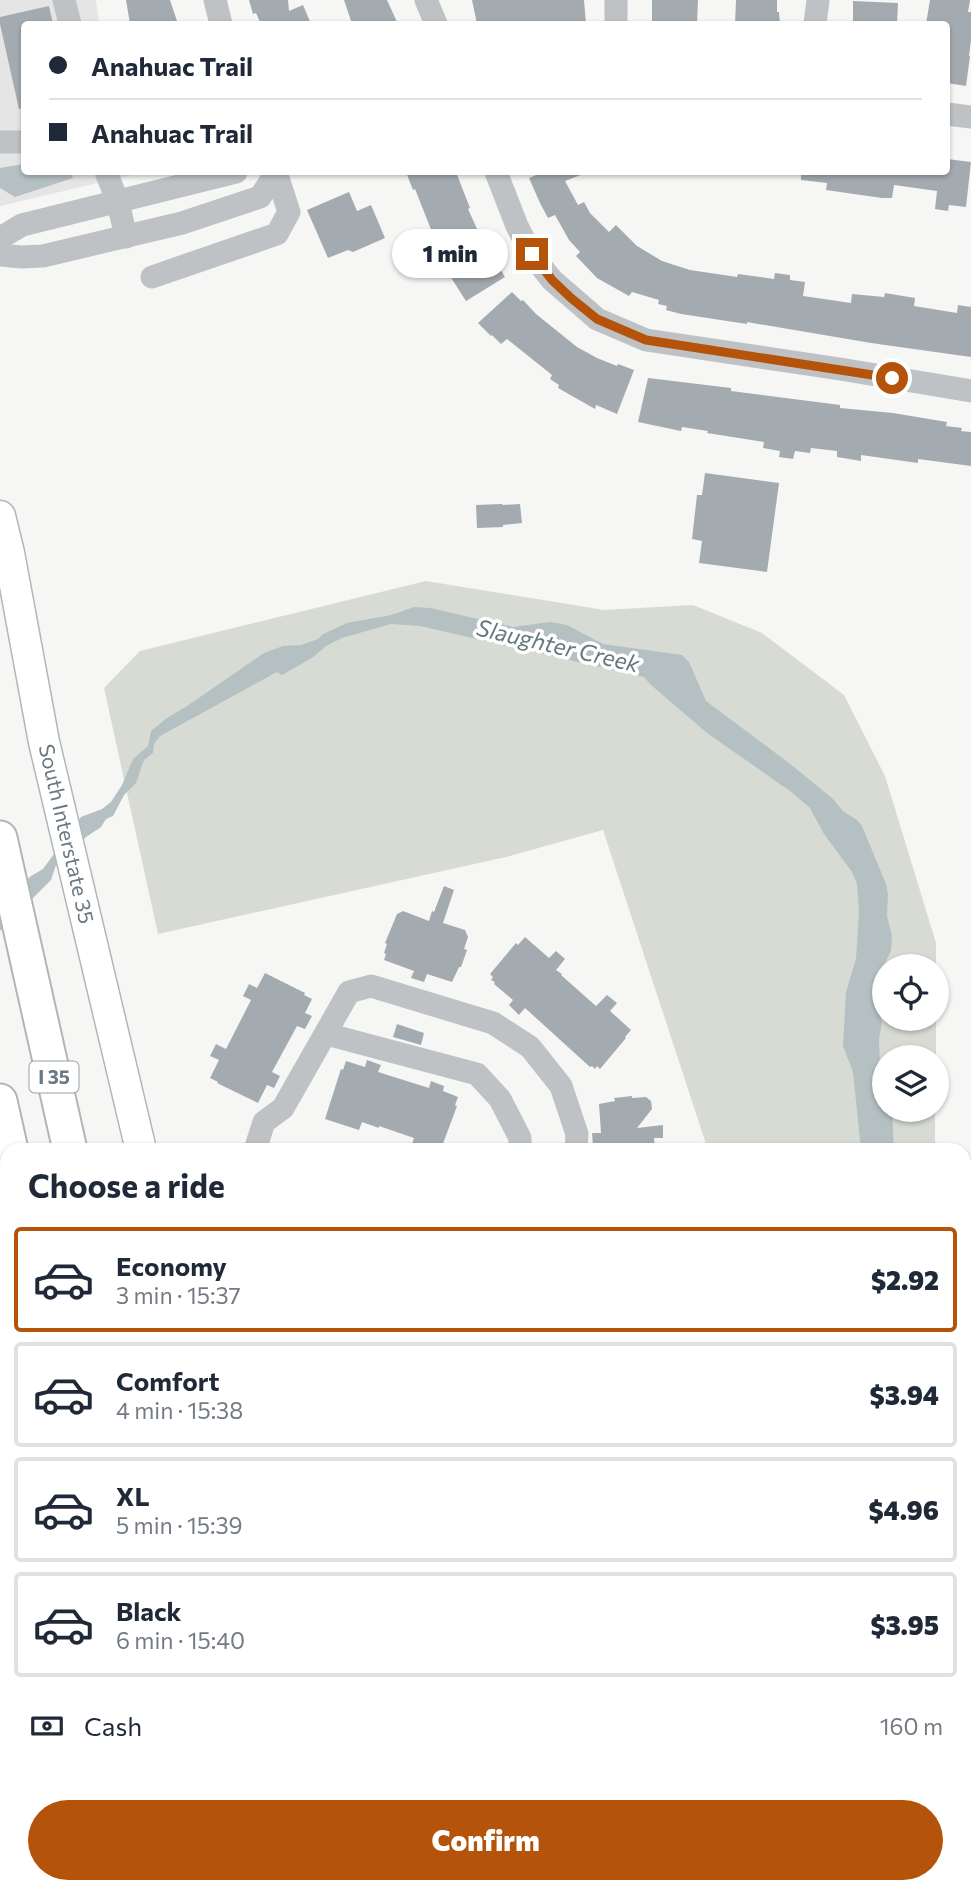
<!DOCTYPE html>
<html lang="en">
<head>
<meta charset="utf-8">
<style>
  :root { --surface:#fff; --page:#f2f2f3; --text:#1f2937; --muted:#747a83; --line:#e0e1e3; --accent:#b45309 }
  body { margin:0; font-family:Commissioner,sans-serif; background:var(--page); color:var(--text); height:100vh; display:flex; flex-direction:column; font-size:26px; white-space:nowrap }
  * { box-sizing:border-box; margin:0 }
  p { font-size:23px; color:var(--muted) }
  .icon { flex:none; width:38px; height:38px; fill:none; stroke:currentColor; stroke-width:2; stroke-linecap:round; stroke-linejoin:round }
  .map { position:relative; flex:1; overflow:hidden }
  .panel { position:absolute; left:0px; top:1143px; width:971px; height:751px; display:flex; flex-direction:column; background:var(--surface); border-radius:21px 21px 0 0; box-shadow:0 2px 5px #0004 }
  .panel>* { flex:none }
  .top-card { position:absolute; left:21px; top:21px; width:929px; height:154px; border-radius:7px; box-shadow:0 2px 5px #0004; display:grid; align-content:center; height:154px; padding:0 28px; background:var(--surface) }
  .tools { position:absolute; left:872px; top:954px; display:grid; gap:14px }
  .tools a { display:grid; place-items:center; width:77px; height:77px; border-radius:50%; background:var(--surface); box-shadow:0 2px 5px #0004; font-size:35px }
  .end { position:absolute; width:32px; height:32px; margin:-16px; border:9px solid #b45309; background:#fff; box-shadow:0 0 0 4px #fff }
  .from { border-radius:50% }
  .bubble { position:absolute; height:49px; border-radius:24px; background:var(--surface); box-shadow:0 2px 5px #0004; font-size:23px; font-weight:800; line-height:49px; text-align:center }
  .top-card b { display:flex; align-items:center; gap:24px; height:66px; font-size:26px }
  .top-card b+b { border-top:2px solid var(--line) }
  .top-card i { width:18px; height:18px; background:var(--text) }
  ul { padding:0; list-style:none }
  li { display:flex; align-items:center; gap:21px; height:105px; margin:0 14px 10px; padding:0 14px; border:4px solid var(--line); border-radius:7px }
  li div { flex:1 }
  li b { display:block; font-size:26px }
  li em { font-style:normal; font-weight:800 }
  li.selected { border-color:var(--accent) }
  li>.icon { width:63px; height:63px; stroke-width:1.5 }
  h2 { padding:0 28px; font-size:32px; line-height:84px }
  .pay { display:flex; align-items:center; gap:18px; height:77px; padding:0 28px; font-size:26px }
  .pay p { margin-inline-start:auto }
  .button { display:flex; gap:14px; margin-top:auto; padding:14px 28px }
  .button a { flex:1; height:80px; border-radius:42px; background:var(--accent); color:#fff; font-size:28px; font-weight:800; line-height:80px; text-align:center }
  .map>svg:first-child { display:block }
  .built { fill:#e4e5e4 }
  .green { fill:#d7dbd3 }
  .water { fill:#b5c0c3 }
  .building { fill:#a4abb0 }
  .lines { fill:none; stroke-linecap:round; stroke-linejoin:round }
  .major-casing { stroke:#b2b6b9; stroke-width:33 }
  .highway-casing { stroke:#b2b5b8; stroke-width:37 }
  .minor { stroke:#bec2c5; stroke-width:23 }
  .major { stroke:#fff; stroke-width:30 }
  .highway { stroke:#fff; stroke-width:33 }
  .route { stroke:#b45309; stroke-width:9 }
  .labels { text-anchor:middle; stroke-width:7; stroke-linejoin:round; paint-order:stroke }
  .shield { fill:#fff; stroke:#96a0a7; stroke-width:2 }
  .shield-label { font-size:19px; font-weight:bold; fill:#697881 }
  .street-label { font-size:21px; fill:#697881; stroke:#fff }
  .water-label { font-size:23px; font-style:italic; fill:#65787d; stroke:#fff }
</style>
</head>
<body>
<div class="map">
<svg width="971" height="1893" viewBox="0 0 971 1893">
  <rect width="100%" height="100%" fill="#f6f6f4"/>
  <!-- built -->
  <path class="built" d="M0,0H96L99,24H24V172H130L132,175L0,206Z"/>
  <!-- green -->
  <g class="green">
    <path d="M426,581L604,610L693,605L762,633L844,695L885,776L936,943V966H884V1018L936,1019V1057H884V1110H935V1150H708L603,830L506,857L158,934L104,688L140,651Z"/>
    <path d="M945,1886L946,1893H751L749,1887Z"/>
  </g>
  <!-- water -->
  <g class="water">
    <path d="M24,164V172H70L73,178L15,197L0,188V168Z"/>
    <path d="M414,607L430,608L513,627L550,622L567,625L603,644L682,655L689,662L706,701L789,763L832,798L843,811L857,820L862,826L886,884L888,895L887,916L892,936L891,951L879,975V985L884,1006L879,1011L882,1022L879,1039L880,1067L884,1075V1110H892L894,1150H861L853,1072L843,1046L846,992L856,959L859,911L857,884L852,872L824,834L810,808L790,791L707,733L651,685L644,677L420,626L391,624L342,638L326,646L312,658L282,675L277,672L160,736L154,744L153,753L144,760L136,783L124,795L113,816L106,819L101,827L86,837L56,865L51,880L0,931V907L31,876L43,869L81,817L102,809L111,802L122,785L133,759L148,746L151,731L167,718L187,706L264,653L283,646L301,645L318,639L323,634L347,623L391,615Z"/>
    <path d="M852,1887H903L904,1893H855Z"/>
  </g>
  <!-- building -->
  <g class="building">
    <path d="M126,0H170L178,24H130Z"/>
    <path d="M249,0H288L289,11L303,5L311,24H257L260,22L256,13L253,14Z"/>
    <path d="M344,0H387L398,24H352Z"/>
    <path d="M472,0H584L586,24H477Z"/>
    <path d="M652,0H698L697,24H652Z"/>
    <path d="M736,0H777V12H779L780,24H735Z"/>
    <path d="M930,0H970L968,12H971V40L969,56H970L966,86L947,83V24H926Z"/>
    <path d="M853,1L898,3L897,24H853Z"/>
    <path d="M49,6L53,24H24V108L19,109L0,24V17Z"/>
    <path d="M947,159L971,162L966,207L949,205L948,211L935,209L937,191L894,185L892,198H882L826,190L827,183L801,180V172H947Z"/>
    <path d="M406,172H456L470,208L468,209L493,264L496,262L505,277L466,301L441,262L439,263L433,249L428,251L422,237L432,232L415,189L413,190Z"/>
    <path d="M535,172H586V173L565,181L578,205L584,202L590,213L609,232L616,225L637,246L662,261L690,270L737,277L738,274L774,279L775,273L790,275V280L805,282L803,296L851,303L852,294L884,297L885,293L915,298L914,306L957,313L958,305L971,307V357L871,343L747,322V324L681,314L666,310L667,306L658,304L659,300L632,292L629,296L597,278L576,256L580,252L569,240L555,215L548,218L540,203L529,178L536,175Z"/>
    <path d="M349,192L357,211L371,205L385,238L353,252L348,250L328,258L307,210Z"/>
    <path d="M512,292L521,301L523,300L536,314L577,347L597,358L617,366L618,364L634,370L617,414L596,405L595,409L558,388L559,385L550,379L552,375L507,339L501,344L492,335L491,336L478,323Z"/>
    <path d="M648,378L731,388V391L840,405V408L893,413L947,422L946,426L962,428L961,431L971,432V466L918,459V463L861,455V461L837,457V451L811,448L810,453L795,451L793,459L779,457L780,451L763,448L764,442L707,433L708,431L682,427L681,431L638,422Z"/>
    <path d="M705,473L779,483L767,572L699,563L702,541L692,539L697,495H702Z"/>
    <path d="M502,504L503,505L520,504L522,523L503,525V527L477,528L476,505Z"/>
    <path d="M444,886L454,890L443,923L465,930L468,937L464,949L467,950L461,967H459L452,982L427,974L424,982L411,978L414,971L384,960L386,954L384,953L387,944L385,943L397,914L403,911L429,921L432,911L434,912Z"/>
    <path d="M525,937L549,958L556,951L565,959L556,970L562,974L561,975L596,1006L607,995L617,1003L610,1011L631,1030L625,1037L626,1038L600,1069L597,1066L595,1069L592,1066L590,1067L525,1008L519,1015L509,1005L513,1000L494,984L495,982L491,980L493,977L490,974L516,943L518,945Z"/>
    <path d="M265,973L305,993L304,995L312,999L305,1013L312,1016L305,1029L297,1026L272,1072L280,1076L274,1088L267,1085L258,1103L217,1083L218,1082L210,1078L219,1060L210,1056L216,1044L226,1049L251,1000L243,996L249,984L257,988Z"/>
    <path d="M397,1024L424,1033L421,1045L393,1037Z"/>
    <path d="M367,1060L381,1065L378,1072L429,1088L431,1081L444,1086L443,1091L458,1097L455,1105L457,1106L441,1149L426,1144L423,1150H418L411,1147L414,1138L379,1126V1128L362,1122L359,1130L325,1119L341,1069L343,1070L346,1061L365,1067Z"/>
    <path d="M632,1096V1098L646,1097L651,1101L652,1109L637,1128L663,1125V1138H654L655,1150H603L602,1145L593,1146L592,1133H601L599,1104L615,1101L614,1098Z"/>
  </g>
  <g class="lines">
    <defs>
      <g id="major">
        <path d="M0,516L9,553L44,742L141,1150"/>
        <path d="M0,1378L7,1414"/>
        <path d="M102,1886L104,1893"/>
        <path d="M294,1886L295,1893"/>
      </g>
      <g id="highway">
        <path d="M0,838L70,1150"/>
        <path d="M0,1101L11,1150"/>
        <path d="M167,1886L168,1893"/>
        <path d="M228,1886L230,1893"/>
      </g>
    </defs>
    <!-- major casing -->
    <use href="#major" class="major-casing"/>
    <!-- highway casing -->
    <use href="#highway" class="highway-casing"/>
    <!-- minor -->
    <g class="minor">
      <path d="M64,0L70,24"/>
      <path d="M215,0L221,24"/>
      <path d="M426,0L436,24"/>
      <path d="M616,24V0"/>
      <path d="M815,24L818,0"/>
      <path d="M947,114L971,117"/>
      <path d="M0,142H24"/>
      <path d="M106,172L118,202L126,237"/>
      <path d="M496,172L517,226L532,255L552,280L597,319L646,340L840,369L971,391"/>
      <path d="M0,238L22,225L236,172"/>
      <path d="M0,255L21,257L43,256L182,223L260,197L276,173"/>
      <path d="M152,277L277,234L289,212L276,172"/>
      <path d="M326,1034L477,1074L500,1099L520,1138V1150"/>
      <path d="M255,1150L264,1122L283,1108L349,992L371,986L493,1023L530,1047L561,1086L577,1134L576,1150"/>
      <path d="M0,1808L7,1806"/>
      <path d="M366,1886V1893"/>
      <path d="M469,1886L473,1893"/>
      <path d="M585,1893L586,1886"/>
    </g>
    <!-- major -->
    <use href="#major" class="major"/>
    <!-- highway -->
    <use href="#highway" class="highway"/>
  </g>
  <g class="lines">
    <!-- route -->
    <path class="route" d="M532,254L552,280L571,298L597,319L646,340L892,378"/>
  </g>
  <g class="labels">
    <!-- shield labels -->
    <rect class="shield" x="29.5" y="1061.5" width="49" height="31" rx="5"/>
    <g class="shield-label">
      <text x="54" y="1084">I 35</text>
    </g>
    <!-- street labels -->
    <g class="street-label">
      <text transform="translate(66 834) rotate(77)" y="7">South Interstate 35</text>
    </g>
    <!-- water labels -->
    <g class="water-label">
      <text transform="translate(558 646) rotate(13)" y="8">Slaughter Creek</text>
    </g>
  </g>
</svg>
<div class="tools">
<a><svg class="icon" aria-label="locate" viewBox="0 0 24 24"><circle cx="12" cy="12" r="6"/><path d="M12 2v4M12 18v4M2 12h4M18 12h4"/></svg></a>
<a><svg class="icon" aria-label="layers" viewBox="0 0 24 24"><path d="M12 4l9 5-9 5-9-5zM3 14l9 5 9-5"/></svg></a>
</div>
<i class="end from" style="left:892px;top:378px"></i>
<i class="end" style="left:532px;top:254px"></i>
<div class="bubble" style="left:392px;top:229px;width:116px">1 min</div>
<div class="top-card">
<b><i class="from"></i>Anahuac Trail</b>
<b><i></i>Anahuac Trail</b>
</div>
<section class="panel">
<h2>Choose a ride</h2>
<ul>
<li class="selected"><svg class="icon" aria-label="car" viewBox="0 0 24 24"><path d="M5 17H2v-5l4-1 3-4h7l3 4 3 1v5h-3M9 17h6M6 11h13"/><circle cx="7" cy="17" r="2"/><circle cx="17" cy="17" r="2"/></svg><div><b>Economy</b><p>3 min · 15:37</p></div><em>$2.92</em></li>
<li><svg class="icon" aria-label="car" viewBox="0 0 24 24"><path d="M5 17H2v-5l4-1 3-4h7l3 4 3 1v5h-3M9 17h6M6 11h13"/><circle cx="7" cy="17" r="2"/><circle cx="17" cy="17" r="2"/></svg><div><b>Comfort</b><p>4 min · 15:38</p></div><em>$3.94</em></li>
<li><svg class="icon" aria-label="car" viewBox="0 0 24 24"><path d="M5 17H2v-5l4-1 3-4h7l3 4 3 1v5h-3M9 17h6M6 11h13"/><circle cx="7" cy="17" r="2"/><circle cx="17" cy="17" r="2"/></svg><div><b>XL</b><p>5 min · 15:39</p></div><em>$4.96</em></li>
<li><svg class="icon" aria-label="car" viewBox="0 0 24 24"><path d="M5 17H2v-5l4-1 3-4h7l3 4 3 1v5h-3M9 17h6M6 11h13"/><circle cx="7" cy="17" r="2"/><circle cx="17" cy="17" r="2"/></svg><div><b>Black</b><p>6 min · 15:40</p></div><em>$3.95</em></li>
</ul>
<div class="pay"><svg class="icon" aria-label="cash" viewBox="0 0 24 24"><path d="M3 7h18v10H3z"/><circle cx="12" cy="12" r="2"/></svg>Cash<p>160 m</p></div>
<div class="button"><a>Confirm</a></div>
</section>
</div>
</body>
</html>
